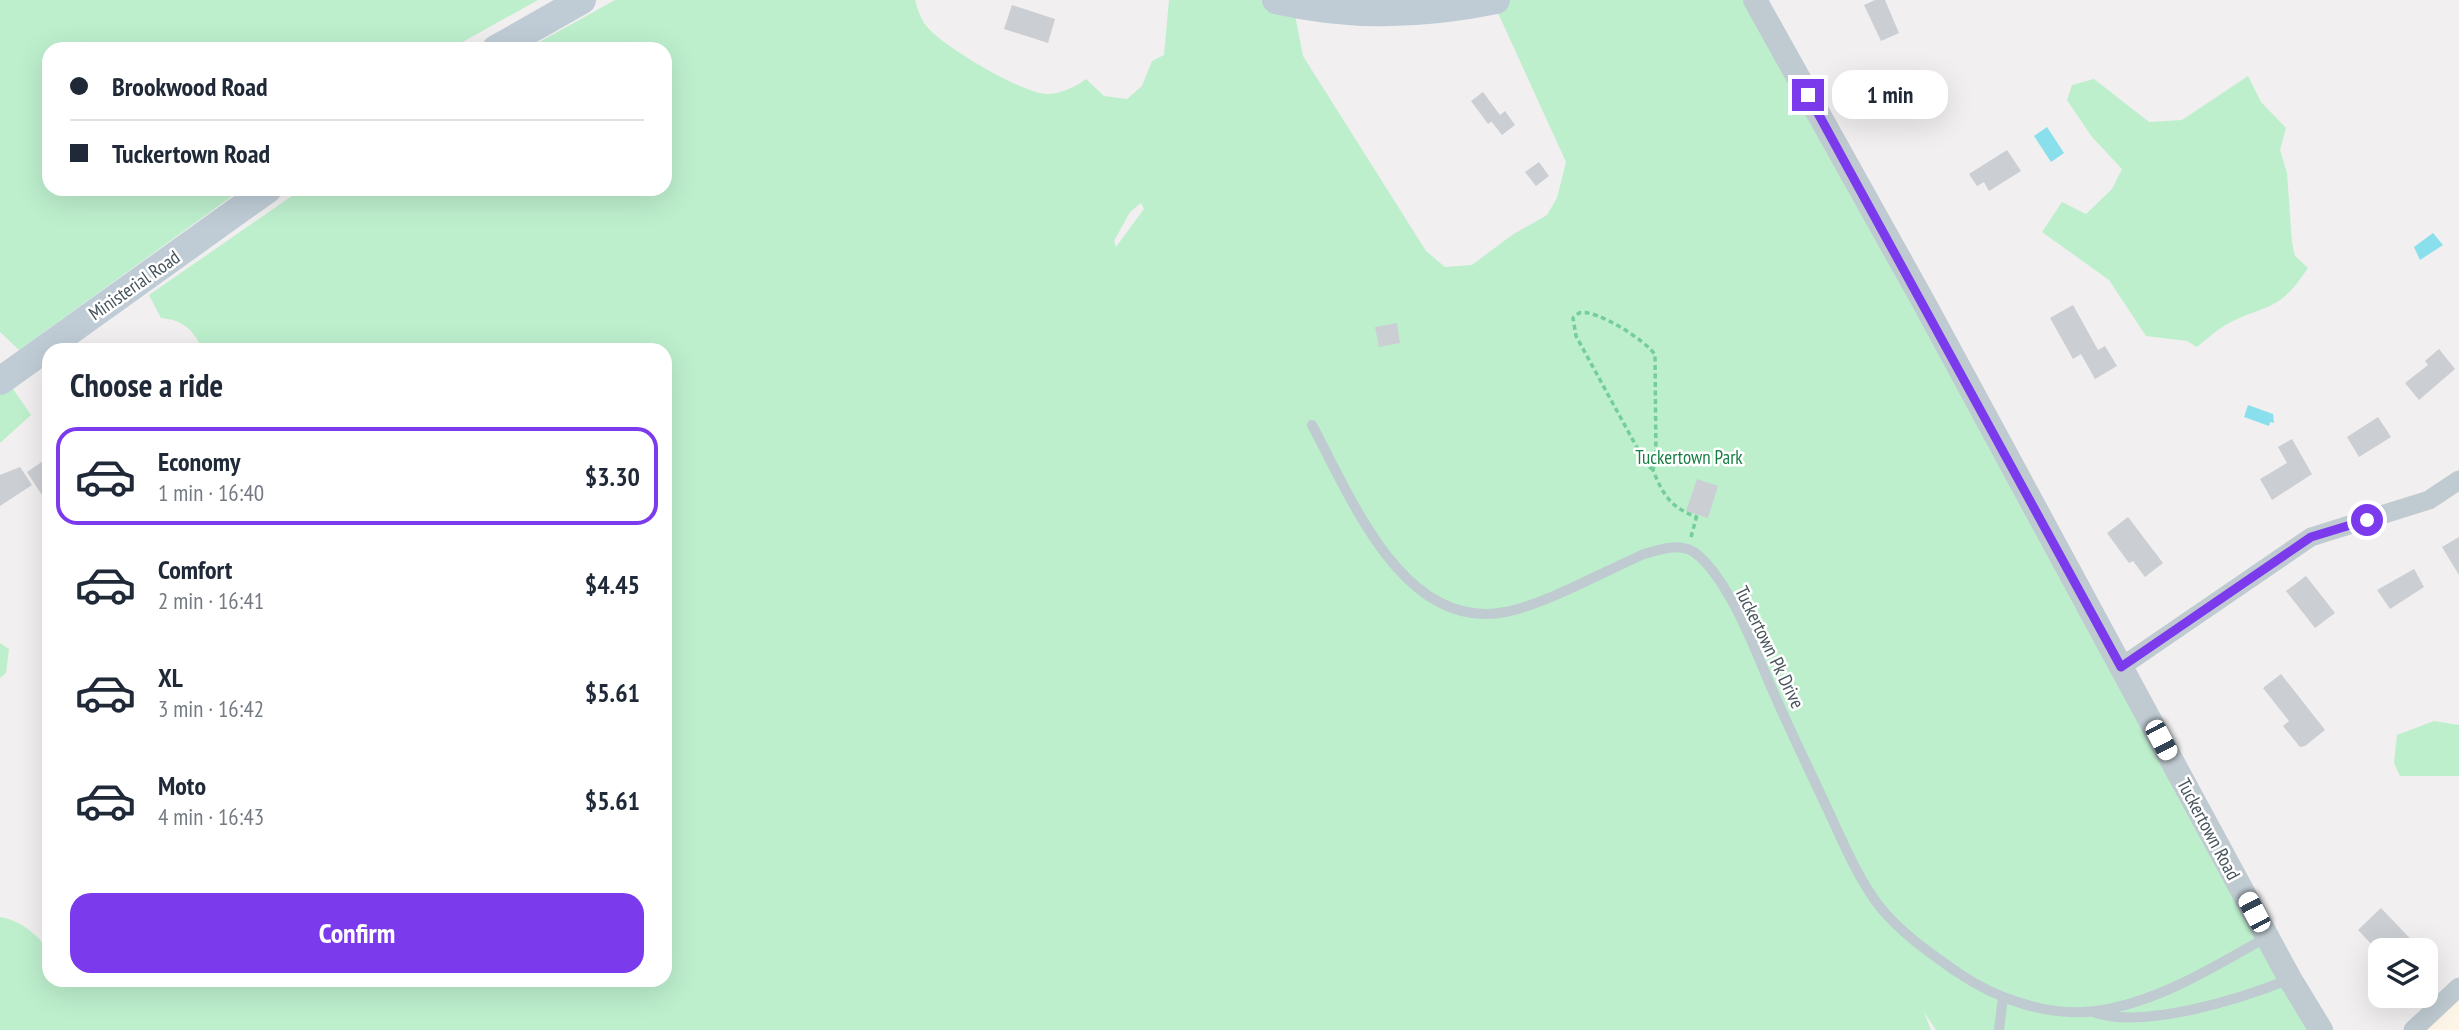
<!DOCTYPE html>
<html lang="en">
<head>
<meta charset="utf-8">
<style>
  :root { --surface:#fff; --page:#f6f6f7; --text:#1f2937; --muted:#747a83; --line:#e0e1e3; --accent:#7c3aed }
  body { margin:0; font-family:"PT Sans Narrow",sans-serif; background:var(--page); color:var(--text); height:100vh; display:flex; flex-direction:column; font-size:26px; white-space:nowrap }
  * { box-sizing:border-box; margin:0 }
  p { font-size:23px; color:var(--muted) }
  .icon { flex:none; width:38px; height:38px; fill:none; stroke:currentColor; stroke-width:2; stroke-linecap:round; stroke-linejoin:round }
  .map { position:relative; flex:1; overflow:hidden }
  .drawer { position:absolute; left:42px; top:343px; width:630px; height:644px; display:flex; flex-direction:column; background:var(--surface); border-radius:21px; box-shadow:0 7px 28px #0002 }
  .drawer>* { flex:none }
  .guide { position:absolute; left:42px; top:42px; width:630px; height:154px; border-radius:21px; box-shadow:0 7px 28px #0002; display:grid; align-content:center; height:154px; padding:0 28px; background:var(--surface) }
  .buttons { position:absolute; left:2368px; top:938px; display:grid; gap:14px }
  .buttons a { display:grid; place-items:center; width:70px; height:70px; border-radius:14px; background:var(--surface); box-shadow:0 7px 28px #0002; font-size:35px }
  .end { position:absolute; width:32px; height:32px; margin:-16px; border:9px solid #7c3aed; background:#fff; box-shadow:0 0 0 4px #fff }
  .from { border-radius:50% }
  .bubble { position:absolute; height:49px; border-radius:21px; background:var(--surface); box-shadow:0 7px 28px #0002; font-size:23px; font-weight:800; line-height:49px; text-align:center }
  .car { position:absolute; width:21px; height:42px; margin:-21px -10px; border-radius:9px; box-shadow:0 0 5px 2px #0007; background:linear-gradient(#fff 24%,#345 0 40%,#fff 0 76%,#345 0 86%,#fff 0) }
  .guide b { display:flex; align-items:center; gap:24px; height:66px; font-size:26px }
  .guide b+b { border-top:2px solid var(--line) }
  .guide i { width:18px; height:18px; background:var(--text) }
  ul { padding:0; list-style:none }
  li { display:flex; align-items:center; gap:21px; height:98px; margin:0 14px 10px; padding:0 14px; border:4px solid transparent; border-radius:21px }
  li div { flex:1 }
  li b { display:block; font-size:26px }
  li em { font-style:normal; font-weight:800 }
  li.active { border-color:var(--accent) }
  li>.icon { width:63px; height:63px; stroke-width:1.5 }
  h2 { padding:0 28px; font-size:32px; line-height:84px }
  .cta { display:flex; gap:14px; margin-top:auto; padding:14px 28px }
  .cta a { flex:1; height:80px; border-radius:21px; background:var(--accent); color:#fff; font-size:28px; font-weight:800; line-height:80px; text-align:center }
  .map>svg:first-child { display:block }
  .commercial { fill:#fcf5e8 }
  .green { fill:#bdefcd; fill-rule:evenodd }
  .water { fill:#8adfec }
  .building { fill:#cbced3 }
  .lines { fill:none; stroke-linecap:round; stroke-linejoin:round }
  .path { stroke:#75cd9b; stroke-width:3.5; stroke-dasharray:5 3.5; stroke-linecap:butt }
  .service { stroke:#bfcad1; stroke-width:10 }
  .minor { stroke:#bfcad1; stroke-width:19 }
  .tertiary { stroke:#bfcad1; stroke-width:24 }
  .secondary { stroke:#bfccd6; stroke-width:28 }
  .route { stroke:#7c3aed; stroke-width:9 }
  .labels { text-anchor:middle; stroke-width:5; stroke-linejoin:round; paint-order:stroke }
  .street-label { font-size:19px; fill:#47545c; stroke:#fff }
  .park-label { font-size:19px; fill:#177e43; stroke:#fff }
</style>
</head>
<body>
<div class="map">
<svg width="2459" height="1030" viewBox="0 0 2459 1030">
  <rect width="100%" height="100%" fill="#f1efef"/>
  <!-- commercial -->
  <path class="commercial" d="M2459,987V1030H2413Z"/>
  <!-- green -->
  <g class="green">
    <path d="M0,0H538L450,49H49V189H242L19,350L0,332Z"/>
    <path d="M615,0H915C918,10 921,21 929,29C946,48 1022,93 1046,94C1059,95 1077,86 1086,79L1104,96L1127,99L1142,86L1152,61L1164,55L1169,0H1758L2321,1030H1936L1924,1012L1931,1030H0V917C22,921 34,933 49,949V980H665V350H203C193,330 184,320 161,318L149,295L302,189H665V49H527ZM1493,2L1566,162L1557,198L1547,215L1512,235L1472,265L1445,267L1426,251L1303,56L1293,4ZM1141,203L1144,209L1116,247L1114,241L1130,212Z"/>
    <path d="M2248,76L2261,102L2286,128L2280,150L2287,173L2292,243L2295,256L2308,268C2276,316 2266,302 2224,326C2214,332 2206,340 2197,347L2187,341L2146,336L2109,280L2042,232L2062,202L2086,214L2112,189L2122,169L2092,137L2067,100L2072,85L2094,79L2149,122L2182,120Z"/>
    <path d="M11,386L31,415L0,443V394Z"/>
    <path d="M0,643L9,649L6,673L0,678Z"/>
    <path d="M2434,721L2459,725V776H2400L2394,763L2397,735Z"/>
  </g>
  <!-- water -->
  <g class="water">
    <path d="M2047,127L2064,153L2051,162L2034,136Z"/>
    <path d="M2433,233L2443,245L2420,260L2414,247Z"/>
    <path d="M2248,405L2273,414L2274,423L2270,422L2269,426L2244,417Z"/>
  </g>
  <!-- building -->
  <g class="building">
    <path d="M1875,0H1885L1899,33L1881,41L1864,5Z"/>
    <path d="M1012,5L1055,19L1048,43L1004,29Z"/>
    <path d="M1483,92L1500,115L1505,111L1515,125L1502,135L1491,121L1495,119L1488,124L1471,101Z"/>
    <path d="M2007,150L2021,171L1989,191L1984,182L1977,186L1969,174Z"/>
    <path d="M1539,162L1549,176L1536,186L1525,172Z"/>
    <path d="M2073,305L2098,350L2105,346L2117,366L2095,379L2081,354L2073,359L2050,318Z"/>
    <path d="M1397,323L1400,343L1379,347L1375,327Z"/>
    <path d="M2439,349L2455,369L2419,400L2405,383L2428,365L2425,361Z"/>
    <path d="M2378,417L2391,437L2359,457L2347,437Z"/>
    <path d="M2292,439L2312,474L2272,500L2260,479L2287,463L2278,447Z"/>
    <path d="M49,457V506L27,472Z"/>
    <path d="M20,467L32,485L0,506V475Z"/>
    <path d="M1697,479L1718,486L1708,518L1686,511Z"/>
    <path d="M2128,517L2163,563L2145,577L2133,561L2129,563L2107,533Z"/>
    <path d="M2459,537V575L2442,547Z"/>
    <path d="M2414,569L2424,587L2390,609L2377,590Z"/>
    <path d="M2306,576L2335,613L2315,628L2286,591Z"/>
    <path d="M2281,674L2325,730L2305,746L2300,747L2283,726L2289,721L2263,688Z"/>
    <path d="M2381,908L2421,950H2377L2358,930Z"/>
  </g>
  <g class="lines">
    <!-- path -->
    <g class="path">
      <path d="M1653,470L1646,464L1576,336L1573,318L1579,313C1595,308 1647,341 1655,355L1656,459L1653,470C1663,495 1671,508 1697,517"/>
      <path d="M1691,537L1697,515"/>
    </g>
    <!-- service -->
    <g class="service">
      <path d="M1312,425C1351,497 1403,632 1505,612C1544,605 1605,571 1644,554C1662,549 1683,541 1699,556C1728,582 1751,639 1766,675C1785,720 1807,765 1828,810C1843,842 1858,879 1880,907C1901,933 1930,953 1957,972C1996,999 2048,1017 2096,1011C2156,1003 2214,967 2265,938"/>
      <path d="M2093,1012C2143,1030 2240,999 2290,979"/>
      <path d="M1999,1030L2003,997"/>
    </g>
    <!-- minor -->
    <g class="minor">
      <path d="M2121,667L2311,537L2429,500L2459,480"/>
      <path d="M2413,1030L2459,987"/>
    </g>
    <!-- tertiary -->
    <path class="tertiary" d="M1755,0L1923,301L2290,979L2321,1030"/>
    <!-- secondary -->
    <g class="secondary">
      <path d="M1276,0C1348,17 1424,15 1496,0"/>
      <path d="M496,49L582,0"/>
      <path d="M0,381L268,189"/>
    </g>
  </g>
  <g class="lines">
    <!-- route -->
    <path class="route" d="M1808,95L2121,667L2311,537L2367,520"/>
  </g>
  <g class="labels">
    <!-- street labels -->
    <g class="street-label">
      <text transform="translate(134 285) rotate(-35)" y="7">Ministerial Road</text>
      <text transform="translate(1770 647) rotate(64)" y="7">Tuckertown Pk Drive</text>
      <text transform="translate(2209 829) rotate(62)" y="7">Tuckertown Road</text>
    </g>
    <!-- park labels -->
    <g class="park-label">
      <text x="1689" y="464">Tuckertown Park</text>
    </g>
  </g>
</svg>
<div class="buttons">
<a><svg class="icon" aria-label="layers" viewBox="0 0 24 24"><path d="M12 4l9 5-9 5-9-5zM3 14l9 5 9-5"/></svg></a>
</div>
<i class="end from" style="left:2367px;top:520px"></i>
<i class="end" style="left:1808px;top:95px"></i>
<div class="bubble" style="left:1832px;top:70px;width:116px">1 min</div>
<i class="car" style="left:2161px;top:740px;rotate:152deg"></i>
<i class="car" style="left:2254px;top:912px;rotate:332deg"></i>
<div class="guide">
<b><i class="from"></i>Brookwood Road</b>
<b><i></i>Tuckertown Road</b>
</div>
<section class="drawer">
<h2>Choose a ride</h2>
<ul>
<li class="active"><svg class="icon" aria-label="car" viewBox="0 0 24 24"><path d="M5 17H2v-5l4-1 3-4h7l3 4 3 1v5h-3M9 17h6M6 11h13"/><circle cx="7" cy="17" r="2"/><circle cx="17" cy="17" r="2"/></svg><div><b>Economy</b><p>1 min · 16:40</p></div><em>$3.30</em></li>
<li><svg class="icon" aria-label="car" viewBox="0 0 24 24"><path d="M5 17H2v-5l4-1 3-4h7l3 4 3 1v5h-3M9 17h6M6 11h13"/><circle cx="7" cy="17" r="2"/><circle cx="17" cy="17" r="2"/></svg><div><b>Comfort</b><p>2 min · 16:41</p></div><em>$4.45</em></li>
<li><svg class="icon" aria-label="car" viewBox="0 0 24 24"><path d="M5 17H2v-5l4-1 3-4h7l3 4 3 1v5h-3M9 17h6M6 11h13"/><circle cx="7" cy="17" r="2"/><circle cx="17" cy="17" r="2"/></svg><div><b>XL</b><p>3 min · 16:42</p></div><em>$5.61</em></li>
<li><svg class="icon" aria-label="car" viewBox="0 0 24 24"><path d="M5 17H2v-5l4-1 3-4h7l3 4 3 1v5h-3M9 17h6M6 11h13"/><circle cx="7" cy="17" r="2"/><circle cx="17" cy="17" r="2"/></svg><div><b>Moto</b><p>4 min · 16:43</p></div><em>$5.61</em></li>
</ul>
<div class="cta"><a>Confirm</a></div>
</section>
</div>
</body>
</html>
